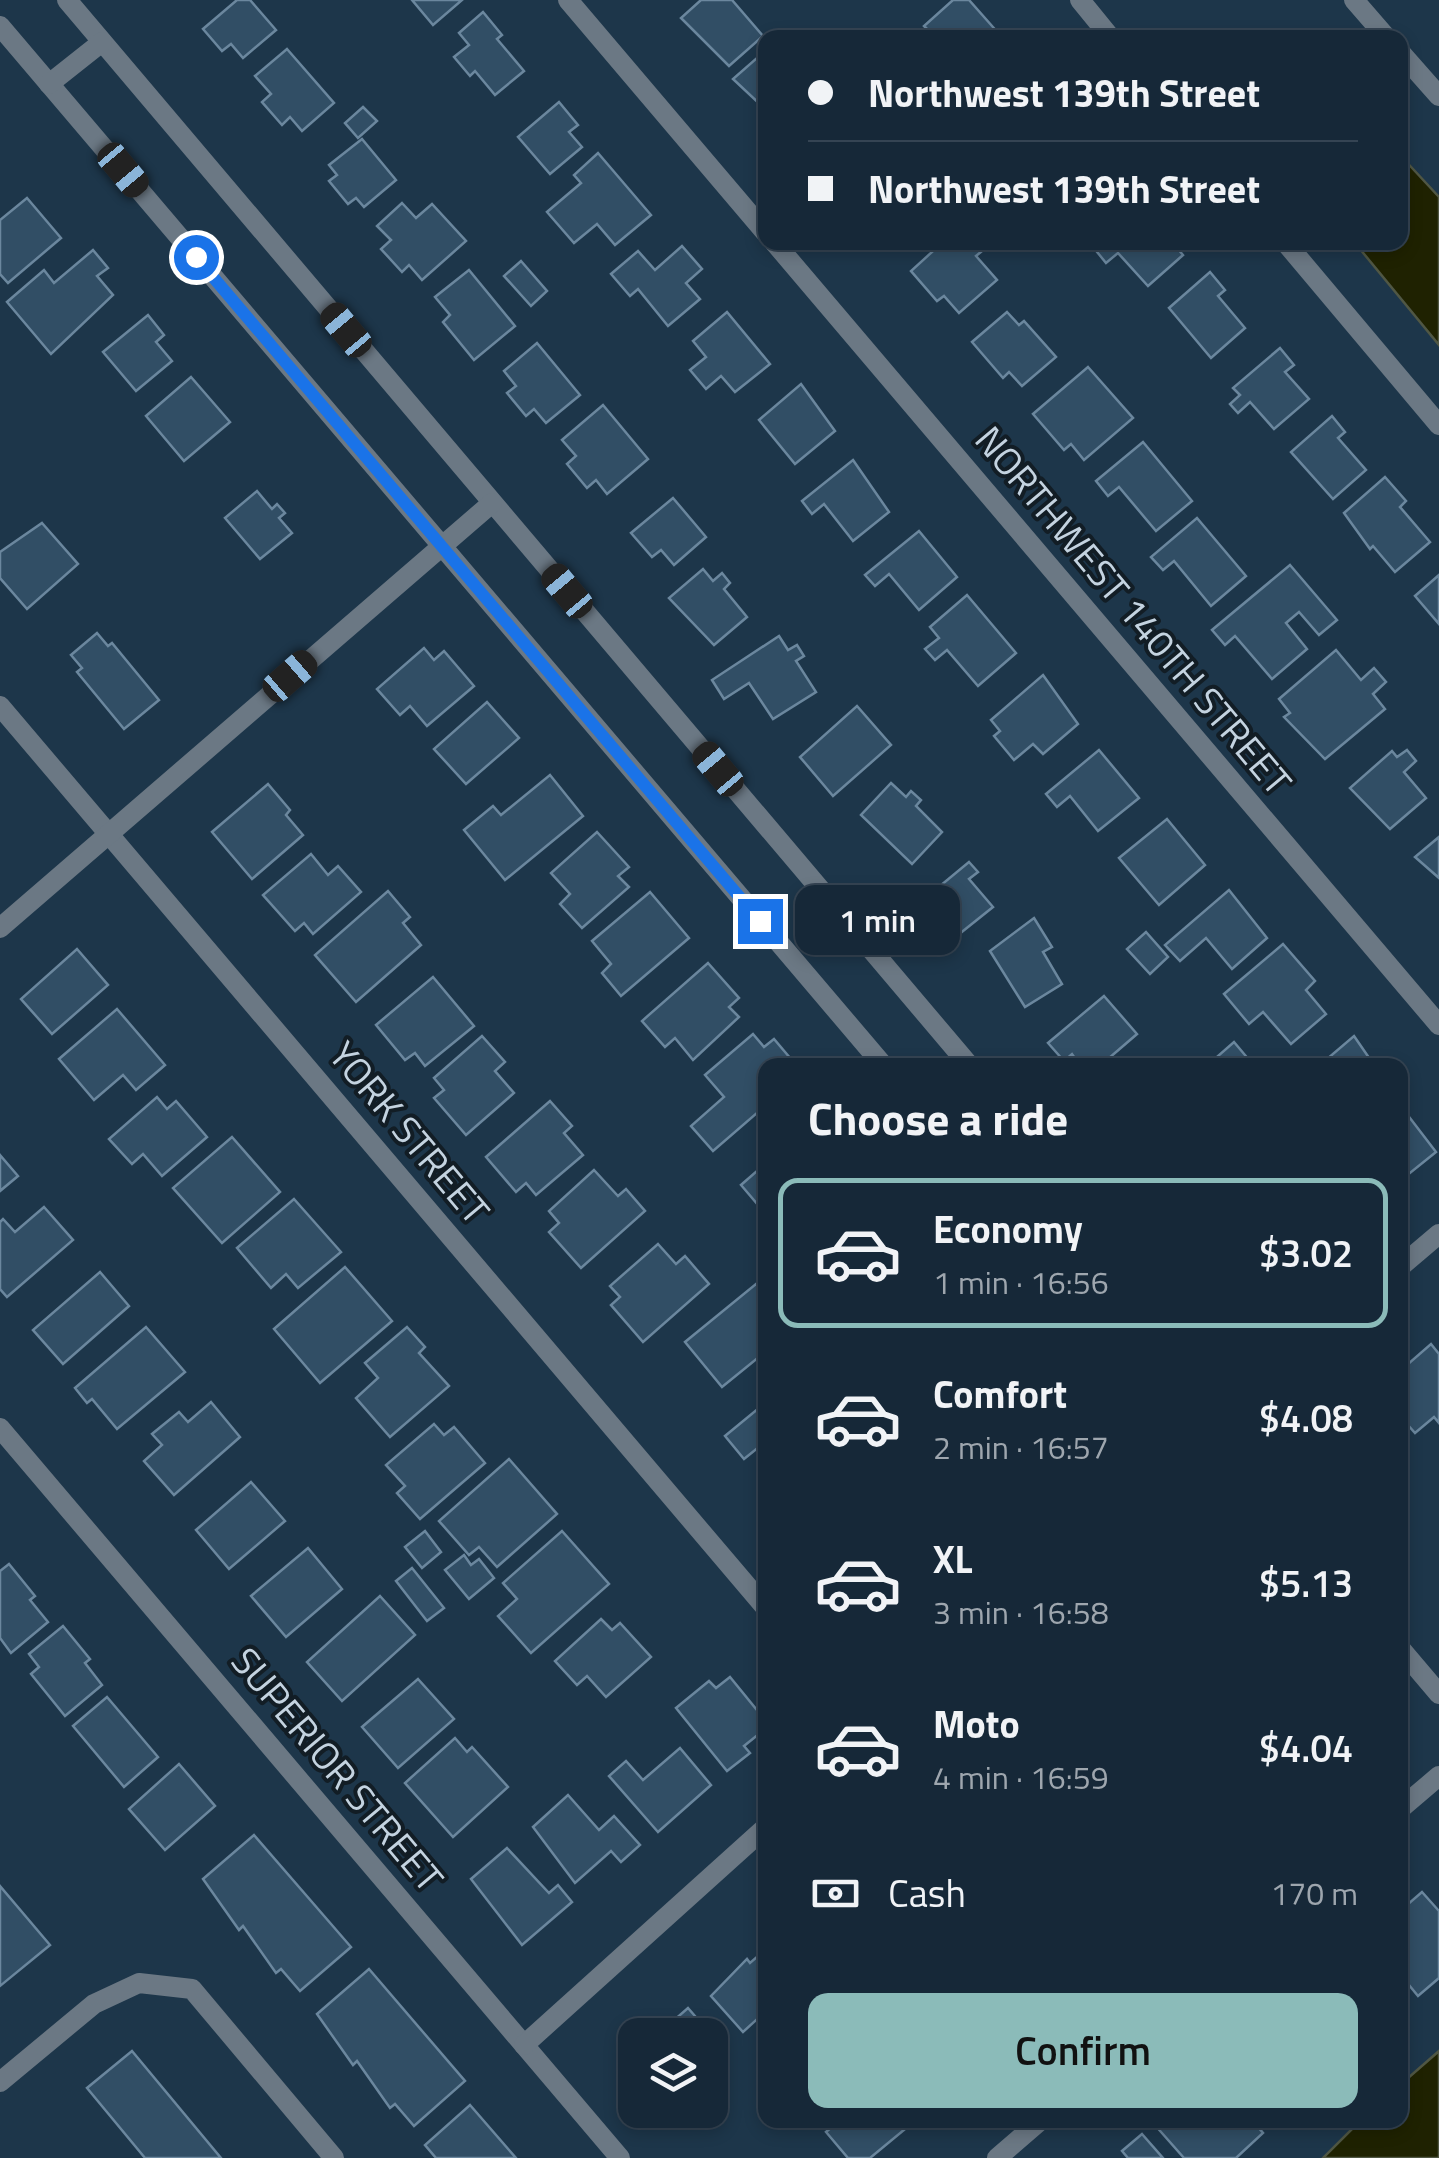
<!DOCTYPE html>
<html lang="en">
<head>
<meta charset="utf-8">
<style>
  :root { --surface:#162838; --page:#233443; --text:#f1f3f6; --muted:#9ea6ae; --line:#354453; --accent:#8bbbb9 }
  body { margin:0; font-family:"Titillium Web",sans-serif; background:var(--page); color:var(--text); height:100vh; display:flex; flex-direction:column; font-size:38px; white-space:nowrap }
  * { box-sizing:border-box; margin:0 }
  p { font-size:32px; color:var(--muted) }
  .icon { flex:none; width:55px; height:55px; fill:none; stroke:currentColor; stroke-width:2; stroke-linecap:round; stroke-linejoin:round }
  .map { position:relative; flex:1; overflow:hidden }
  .panel { position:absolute; left:758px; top:1058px; width:650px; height:1070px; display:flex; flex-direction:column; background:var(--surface); border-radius:20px; box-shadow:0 5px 15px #0003,0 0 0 2px var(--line) }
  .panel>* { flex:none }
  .top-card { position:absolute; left:758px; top:30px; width:650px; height:220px; border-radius:20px; box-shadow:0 5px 15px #0003,0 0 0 2px var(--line); display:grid; align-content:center; height:220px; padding:0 50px; background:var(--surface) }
  .tools { position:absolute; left:618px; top:2018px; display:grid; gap:20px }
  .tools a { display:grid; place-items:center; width:110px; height:110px; border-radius:20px; background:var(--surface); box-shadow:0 5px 15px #0003,0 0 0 2px var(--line); font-size:50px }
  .end { position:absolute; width:45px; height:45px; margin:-22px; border:12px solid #1a73e8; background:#fff; box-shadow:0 0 0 5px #fff }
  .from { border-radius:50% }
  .bubble { position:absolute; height:70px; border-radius:20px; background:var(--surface); box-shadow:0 5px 15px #0003,0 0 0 2px var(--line); font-size:32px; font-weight:600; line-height:70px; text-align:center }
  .car { position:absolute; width:30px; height:60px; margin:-30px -15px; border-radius:12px; box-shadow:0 0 8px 2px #0007; background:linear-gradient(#222 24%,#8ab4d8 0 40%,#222 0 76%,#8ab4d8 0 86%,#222 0) }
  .top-card b { display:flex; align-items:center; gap:35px; height:95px; font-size:38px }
  .top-card b+b { border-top:2px solid var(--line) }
  .top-card i { width:25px; height:25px; background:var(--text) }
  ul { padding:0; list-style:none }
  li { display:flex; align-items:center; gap:30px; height:150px; margin:0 20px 15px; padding:0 30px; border:5px solid transparent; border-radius:20px }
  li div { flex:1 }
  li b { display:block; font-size:38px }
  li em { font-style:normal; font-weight:600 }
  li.active { border-color:var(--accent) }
  li>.icon { width:90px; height:90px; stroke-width:1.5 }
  h2 { padding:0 50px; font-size:45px; line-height:120px }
  .pay { display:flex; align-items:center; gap:25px; height:110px; padding:0 50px; font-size:38px }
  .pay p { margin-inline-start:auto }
  .primary-button { display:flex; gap:20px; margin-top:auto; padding:20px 50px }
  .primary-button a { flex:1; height:115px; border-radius:20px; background:var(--accent); color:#111; font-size:40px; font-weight:600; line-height:115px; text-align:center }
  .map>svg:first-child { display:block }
  .water { fill:#1f2201; stroke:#505744; stroke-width:2.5 }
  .building { fill:#314e65; stroke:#6b879e; stroke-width:2.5 }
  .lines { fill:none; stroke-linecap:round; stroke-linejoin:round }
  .minor { stroke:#6b7884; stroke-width:20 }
  .route { stroke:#1a73e8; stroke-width:12 }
  .labels { text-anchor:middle; stroke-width:8; stroke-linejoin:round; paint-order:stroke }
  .street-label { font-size:38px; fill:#c4d3e0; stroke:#121d25 }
</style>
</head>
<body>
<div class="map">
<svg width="1439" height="2158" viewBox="0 0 1439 2158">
  <rect width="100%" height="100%" fill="#1d364a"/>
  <!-- water -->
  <g class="water">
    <path d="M1400,155L1439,197V345L1355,243L1400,242Z"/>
    <path d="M1439,2051V2158H1323L1361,2120H1400V2085Z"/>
  </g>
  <!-- building -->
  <g class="building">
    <path d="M237,0H250L276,30L243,58L231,44L222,51L203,29Z"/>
    <path d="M412,0H462L433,25Z"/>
    <path d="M701,0H732L763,36L729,66L681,18Z"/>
    <path d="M953,0H969L1000,35L925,38L931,33L924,26Z"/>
    <path d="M483,12L502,35L497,39L524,71L495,95L475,71L470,76L454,57L469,45L459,33Z"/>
    <path d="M287,49L334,103L302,131L290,117L282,125L262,102L271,94L255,76Z"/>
    <path d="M765,51V109L733,79Z"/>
    <path d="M559,102L578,125L569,132L582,147L550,174L518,137Z"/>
    <path d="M363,107L377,121L358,138L345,123Z"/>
    <path d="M362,139L396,180L364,207L356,198L348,204L329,181L337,175L329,165Z"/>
    <path d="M598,153L651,215L615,245L597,224L574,243L547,212L581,183L574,175Z"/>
    <path d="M27,198L61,238L8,283L0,274V220Z"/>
    <path d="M402,203L416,218L432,204L466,241L422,280L409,265L402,272L381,249L391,240L377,226Z"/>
    <path d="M943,242H982L987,247L976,256L997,280L959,313L944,296L937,301L911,271Z"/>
    <path d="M1089,242H1172L1183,255L1148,286L1118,253L1106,263Z"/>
    <path d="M682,246L702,269L686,283L700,299L668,326L638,289L630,296L611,274L638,251L655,270Z"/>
    <path d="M93,250L108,268L97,276L113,295L51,354L7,302L44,270L54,283Z"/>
    <path d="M521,261L547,291L531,306L504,276Z"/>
    <path d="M469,270L515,326L474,360L443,322L450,315L435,297Z"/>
    <path d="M1210,272L1225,290L1218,296L1245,328L1211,358L1169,308Z"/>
    <path d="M727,312L770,364L735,392L721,376L706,389L690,370L706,357L693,341Z"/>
    <path d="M1007,312L1019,325L1024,321L1056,357L1022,386L1009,372L1003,378L972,342Z"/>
    <path d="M148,315L164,335L156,342L172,361L136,391L103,352Z"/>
    <path d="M537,343L580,395L546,423L534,409L526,416L507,393L516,386L504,371Z"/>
    <path d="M1280,348L1294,365L1285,372L1309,399L1274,429L1250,402L1238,413L1230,404L1240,395L1233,388Z"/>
    <path d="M1088,367L1133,418L1084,460L1071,444L1064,450L1033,414Z"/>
    <path d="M191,377L230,422L184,461L146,416Z"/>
    <path d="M801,384L835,431L795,464L759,420Z"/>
    <path d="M603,405L648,459L607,494L596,480L587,488L567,464L576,456L562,440Z"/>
    <path d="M1332,416L1345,432L1338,438L1366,470L1333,499L1291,452Z"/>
    <path d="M1143,442L1192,501L1156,531L1119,487L1108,496L1096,481Z"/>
    <path d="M853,460L889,512L853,541L824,504L812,514L802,501Z"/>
    <path d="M1385,477L1406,501L1400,507L1430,542L1395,572L1373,546L1370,549L1344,513Z"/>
    <path d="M257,491L272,509L277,504L285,513L279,518L292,533L260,559L225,518Z"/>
    <path d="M673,498L706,537L674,565L661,550L652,557L631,533Z"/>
    <path d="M1197,518L1246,576L1211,606L1174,561L1163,570L1151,557Z"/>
    <path d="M42,523L78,564L27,609L0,578V552Z"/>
    <path d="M919,531L957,577L919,610L889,574L875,586L865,575Z"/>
    <path d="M1290,565L1337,620L1319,635L1299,612L1286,623L1307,649L1272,679L1235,636L1225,645L1212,630Z"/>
    <path d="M703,569L713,581L722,573L730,583L724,589L747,617L714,645L669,598Z"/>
    <path d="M1439,575V624L1415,596Z"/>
    <path d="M967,595L1016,653L978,686L947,650L935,660L925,649L939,638L930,627Z"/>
    <path d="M97,633L108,646L112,643L159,700L124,729L77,672L82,668L71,655Z"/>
    <path d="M779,636L788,650L797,645L804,656L796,661L816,692L773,719L749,683L724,699L712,680Z"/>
    <path d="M424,648L434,660L444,651L474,686L427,726L410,706L400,715L377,689Z"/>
    <path d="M1336,650L1361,680L1374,668L1386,682L1373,694L1385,709L1325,759L1284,717L1290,713L1279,699Z"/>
    <path d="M1043,675L1078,724L1043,754L1033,744L1014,760L994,736L1000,731L991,720Z"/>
    <path d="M487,702L519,738L466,784L434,749Z"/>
    <path d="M857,706L891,745L833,796L800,757Z"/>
    <path d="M1099,750L1139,798L1098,831L1070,796L1057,807L1046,794Z"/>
    <path d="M1407,750L1416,761L1404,772L1426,798L1390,829L1350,788L1392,751L1397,757Z"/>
    <path d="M550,775L583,816L505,880L464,830L493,806L501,815Z"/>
    <path d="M891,783L906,797L911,791L921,800L916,806L942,832L912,864L861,815Z"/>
    <path d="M268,784L290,810L286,815L303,835L252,879L212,832Z"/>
    <path d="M1167,819L1205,865L1159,905L1119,858Z"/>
    <path d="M597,832L629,867L618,876L629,887L582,928L560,904L570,894L551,873Z"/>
    <path d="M1439,837V878L1415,857Z"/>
    <path d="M311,854L328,875L338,866L361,892L313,934L304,923L295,931L263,895Z"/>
    <path d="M969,862L978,872L969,879L993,907L958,935L923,900Z"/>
    <path d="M1229,890L1267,938L1232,969L1206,938L1180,961L1165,945Z"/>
    <path d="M388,891L410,917L403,923L421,945L356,1002L315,955Z"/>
    <path d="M650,892L689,938L621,996L602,973L611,964L592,941Z"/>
    <path d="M1034,918L1052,947L1043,952L1062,984L1025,1007L990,951Z"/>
    <path d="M1146,932L1168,957L1150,974L1127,949Z"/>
    <path d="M1283,944L1315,981L1306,990L1326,1014L1291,1044L1263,1012L1249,1024L1224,994Z"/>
    <path d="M77,949L108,985L52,1034L21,999Z"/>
    <path d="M708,963L739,998L729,1007L739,1017L693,1060L675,1038L665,1047L642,1021Z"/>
    <path d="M433,977L474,1026L425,1066L415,1053L405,1060L376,1025Z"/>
    <path d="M1104,996L1137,1034L1101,1065H1080L1072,1054L1064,1061L1048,1043Z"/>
    <path d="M117,1009L165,1065L136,1090L123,1075L94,1100L59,1059Z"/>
    <path d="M753,1034L764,1047L774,1039L796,1065H765V1106L713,1151L691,1126L724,1097L705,1075Z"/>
    <path d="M482,1036L505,1062L495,1071L514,1093L466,1135L434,1098L444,1090L434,1078Z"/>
    <path d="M1354,1036L1374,1065H1320Z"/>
    <path d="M1234,1042L1250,1061L1245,1065H1227L1218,1056Z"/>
    <path d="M157,1097L167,1109L176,1101L207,1137L162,1176L143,1154L132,1164L109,1139Z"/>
    <path d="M550,1101L572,1126L564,1133L583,1155L536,1195L526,1183L516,1192L486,1157Z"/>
    <path d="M1400,1105L1436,1152L1400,1181Z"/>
    <path d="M232,1137L280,1192L222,1243L173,1188Z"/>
    <path d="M0,1155L18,1176L0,1191Z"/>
    <path d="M765,1164V1212H764L741,1185Z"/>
    <path d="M594,1170L618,1196L626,1189L645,1211L581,1268L549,1232L559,1223L549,1211Z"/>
    <path d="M294,1199L341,1252L298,1288L286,1274L271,1288L237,1248Z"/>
    <path d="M44,1207L73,1240L7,1297L0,1289V1222L3,1219L15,1232Z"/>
    <path d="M658,1244L676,1264L685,1256L709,1284L643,1342L611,1305L620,1297L610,1286Z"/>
    <path d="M345,1267L392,1321L320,1383L274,1329Z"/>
    <path d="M100,1272L129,1306L63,1364L33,1330Z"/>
    <path d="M756,1284L765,1296V1352L722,1387L685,1342Z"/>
    <path d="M146,1327L185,1372L117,1429L92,1399L87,1403L75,1388Z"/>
    <path d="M407,1327L425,1347L419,1353L449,1386L390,1437L356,1398L378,1378L365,1363Z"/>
    <path d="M1431,1344L1439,1354V1423L1434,1417L1415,1433L1400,1416V1371Z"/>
    <path d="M211,1402L240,1437L174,1495L144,1461L162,1445L152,1434L179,1412L188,1422Z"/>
    <path d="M765,1403V1442L744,1459L725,1436Z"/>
    <path d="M434,1424L444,1435L454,1427L485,1463L420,1519L397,1493L405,1486L386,1465Z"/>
    <path d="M509,1459L557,1514L497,1567L479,1547L469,1555L439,1521Z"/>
    <path d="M251,1482L285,1521L229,1569L196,1530Z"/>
    <path d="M425,1531L441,1552L422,1568L405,1547Z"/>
    <path d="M562,1531L609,1584L531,1653L498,1616L517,1599L503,1583Z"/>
    <path d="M308,1548L342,1589L286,1637L251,1596Z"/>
    <path d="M464,1555L471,1565L479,1559L494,1578L469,1599L445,1570Z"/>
    <path d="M9,1564L35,1596L30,1600L48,1622L11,1653L0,1638V1571Z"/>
    <path d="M412,1568L444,1608L427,1621L396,1581Z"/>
    <path d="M380,1596L415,1635L342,1701L307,1662Z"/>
    <path d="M601,1619L612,1630L620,1623L651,1657L606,1697L587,1676L577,1685L555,1661Z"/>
    <path d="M63,1626L90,1659L85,1663L102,1685L65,1716L31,1674L39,1667L29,1654Z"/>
    <path d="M730,1677L765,1720V1729L744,1746L750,1753L727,1771L676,1708L709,1681L716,1688Z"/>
    <path d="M418,1679L454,1719L398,1768L362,1727Z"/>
    <path d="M107,1697L158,1757L124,1787L73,1726Z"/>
    <path d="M455,1738L467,1752L472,1747L508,1787L453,1837L405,1783Z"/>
    <path d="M680,1748L711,1785L658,1832L609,1776L626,1761L643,1780Z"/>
    <path d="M179,1764L215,1806L165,1850L129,1809Z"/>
    <path d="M568,1795L599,1830L614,1816L640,1845L621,1862L611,1851L575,1883L533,1827Z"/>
    <path d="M254,1835L351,1947L300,1991L281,1969L276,1973L243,1926L239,1930L203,1879Z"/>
    <path d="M507,1848L549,1893L558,1885L572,1902L522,1945L471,1879Z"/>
    <path d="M0,1886L50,1945L0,1986Z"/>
    <path d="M1422,1892L1439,1911V1978L1418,1996L1400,1974V1911Z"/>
    <path d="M765,1950V2012L743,2032L711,1996L747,1959L750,1963Z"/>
    <path d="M369,1969L465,2081L414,2126L395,2104L390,2108L357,2061L353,2065L317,2014Z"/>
    <path d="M688,2008L721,2046L710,2056V2035H657Z"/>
    <path d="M132,2051L221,2158H145L87,2088Z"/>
    <path d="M470,2105L516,2158H436L425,2145Z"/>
    <path d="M840,2120H916L870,2158H848L826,2132Z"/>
    <path d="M1159,2120H1252L1263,2133L1236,2158H1184L1154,2124Z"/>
    <path d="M1142,2134L1163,2158H1128L1122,2151Z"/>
  </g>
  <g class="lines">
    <!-- minor -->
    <g class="minor">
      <path d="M67,0L969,1065"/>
      <path d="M568,0L765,232"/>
      <path d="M1080,0L1111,38"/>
      <path d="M1354,0L1387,38"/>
      <path d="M0,26L883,1065"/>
      <path d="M1400,52L1439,96"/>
      <path d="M49,84L102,42"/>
      <path d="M774,242L1439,1025"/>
      <path d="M1285,242L1439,425"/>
      <path d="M0,706L765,1607"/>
      <path d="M0,928L492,503"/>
      <path d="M1400,1267L1439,1234"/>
      <path d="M0,1428L620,2158"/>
      <path d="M1400,1648L1439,1694"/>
      <path d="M1400,1809L1439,1776"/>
      <path d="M524,2045L765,1828"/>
      <path d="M0,2082L94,2004L139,1983L192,1989L334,2158"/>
      <path d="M997,2158L1041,2120"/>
    </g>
  </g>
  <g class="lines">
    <!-- route -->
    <path class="route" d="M196,257L760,921"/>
  </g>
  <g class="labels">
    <!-- street labels -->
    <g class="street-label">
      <text transform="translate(1133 611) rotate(50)" y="13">NORTHWEST 140TH STREET</text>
      <text transform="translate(409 1133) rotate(50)" y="13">YORK STREET</text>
      <text transform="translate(337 1770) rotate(50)" y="13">SUPERIOR STREET</text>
    </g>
  </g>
</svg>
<div class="tools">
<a><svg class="icon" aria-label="layers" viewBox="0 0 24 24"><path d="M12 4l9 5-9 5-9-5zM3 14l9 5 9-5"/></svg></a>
</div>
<i class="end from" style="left:196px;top:257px"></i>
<i class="end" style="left:760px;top:921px"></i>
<div class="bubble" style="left:795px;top:885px;width:165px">1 min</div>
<i class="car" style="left:123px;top:170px;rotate:140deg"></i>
<i class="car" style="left:346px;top:330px;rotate:320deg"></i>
<i class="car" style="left:567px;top:591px;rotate:320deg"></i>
<i class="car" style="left:290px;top:676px;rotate:49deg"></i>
<i class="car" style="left:718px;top:769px;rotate:320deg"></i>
<div class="top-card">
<b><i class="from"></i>Northwest 139th Street</b>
<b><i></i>Northwest 139th Street</b>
</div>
<section class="panel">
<h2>Choose a ride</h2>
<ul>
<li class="active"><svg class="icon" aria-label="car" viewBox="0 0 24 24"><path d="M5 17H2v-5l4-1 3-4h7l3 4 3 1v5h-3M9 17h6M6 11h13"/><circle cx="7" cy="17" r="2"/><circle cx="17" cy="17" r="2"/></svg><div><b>Economy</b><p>1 min · 16:56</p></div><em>$3.02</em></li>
<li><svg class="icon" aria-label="car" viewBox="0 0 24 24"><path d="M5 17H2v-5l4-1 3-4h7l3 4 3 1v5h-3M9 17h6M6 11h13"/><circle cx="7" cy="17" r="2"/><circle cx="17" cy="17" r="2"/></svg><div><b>Comfort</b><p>2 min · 16:57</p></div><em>$4.08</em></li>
<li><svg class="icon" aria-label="car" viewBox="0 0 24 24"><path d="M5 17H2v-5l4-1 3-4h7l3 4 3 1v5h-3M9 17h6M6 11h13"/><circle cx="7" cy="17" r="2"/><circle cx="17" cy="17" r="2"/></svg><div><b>XL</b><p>3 min · 16:58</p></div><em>$5.13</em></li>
<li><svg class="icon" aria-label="car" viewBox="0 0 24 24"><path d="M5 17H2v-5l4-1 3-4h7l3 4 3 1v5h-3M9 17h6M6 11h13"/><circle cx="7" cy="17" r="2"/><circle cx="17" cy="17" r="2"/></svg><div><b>Moto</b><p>4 min · 16:59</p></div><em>$4.04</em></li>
</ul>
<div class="pay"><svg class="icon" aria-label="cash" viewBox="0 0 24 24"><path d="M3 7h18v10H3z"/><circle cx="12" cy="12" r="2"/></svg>Cash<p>170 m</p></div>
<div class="primary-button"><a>Confirm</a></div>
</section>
</div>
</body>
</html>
